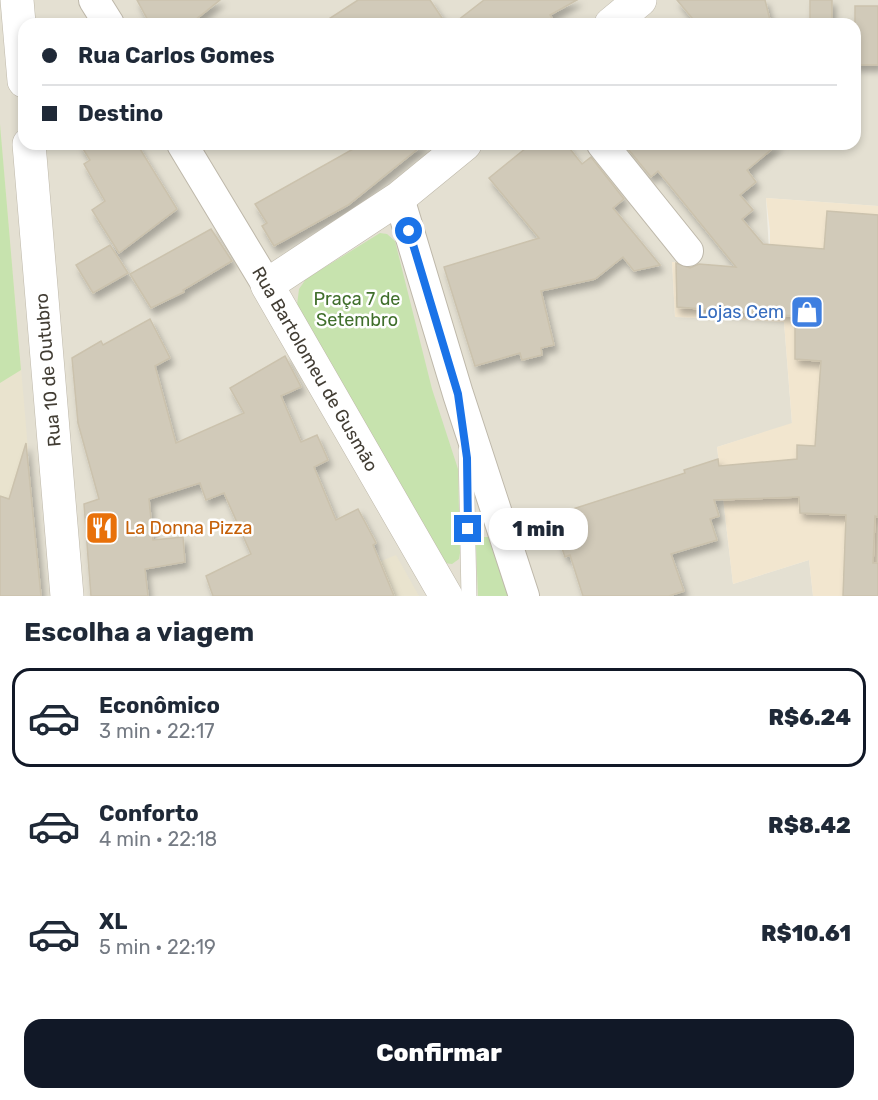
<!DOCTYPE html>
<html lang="pt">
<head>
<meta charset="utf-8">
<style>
  :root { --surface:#fff; --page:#f2f2f3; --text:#1f2937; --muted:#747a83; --line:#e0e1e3; --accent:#111827 }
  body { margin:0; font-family:Rubik,sans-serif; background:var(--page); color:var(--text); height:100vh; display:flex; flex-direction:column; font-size:22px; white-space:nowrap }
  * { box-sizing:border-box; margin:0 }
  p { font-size:20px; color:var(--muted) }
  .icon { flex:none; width:33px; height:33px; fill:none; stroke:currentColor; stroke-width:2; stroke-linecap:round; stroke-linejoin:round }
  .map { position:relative; height:596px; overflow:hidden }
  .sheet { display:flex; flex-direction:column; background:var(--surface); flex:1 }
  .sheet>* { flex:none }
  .banner { position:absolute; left:18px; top:18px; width:843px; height:132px; border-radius:18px; box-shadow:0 3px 9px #0003; display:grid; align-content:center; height:132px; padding:0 24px; background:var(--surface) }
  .end { position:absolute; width:27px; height:27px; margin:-14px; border:8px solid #1a73e8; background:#fff; box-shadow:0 0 0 3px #fff }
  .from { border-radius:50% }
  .bubble { position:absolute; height:42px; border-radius:18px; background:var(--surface); box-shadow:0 3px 9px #0003; font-size:20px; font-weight:800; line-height:42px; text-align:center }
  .banner b { display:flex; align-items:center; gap:21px; height:57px; font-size:22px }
  .banner b+b { border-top:2px solid var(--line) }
  .banner i { width:15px; height:15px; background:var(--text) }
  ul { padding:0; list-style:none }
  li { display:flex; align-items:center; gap:18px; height:99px; margin:0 12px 9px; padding:0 12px; border:3px solid transparent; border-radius:18px }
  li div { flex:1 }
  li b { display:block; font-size:22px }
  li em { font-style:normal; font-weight:800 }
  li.selected { border-color:var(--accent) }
  li>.icon { width:54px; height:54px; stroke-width:1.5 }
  h2 { padding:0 24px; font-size:27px; line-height:72px }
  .action { display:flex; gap:12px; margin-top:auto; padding:12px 24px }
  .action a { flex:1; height:69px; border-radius:18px; background:var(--accent); color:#fff; font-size:24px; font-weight:800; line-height:69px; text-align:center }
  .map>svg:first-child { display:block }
  .residential { fill:#e4e0d2; fill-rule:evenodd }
  .commercial { fill:#f2e6cf }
  .education { fill:#e9e3ce }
  .green { fill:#c7e3ae }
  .building { fill:#d1cab9; stroke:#cbc2ad; stroke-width:1.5; filter:url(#shadow) }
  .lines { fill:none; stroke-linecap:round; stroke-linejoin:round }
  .service-casing { stroke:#beb8aa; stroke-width:16 }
  .minor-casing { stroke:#beb8aa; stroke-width:32 }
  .tertiary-casing { stroke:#beb8aa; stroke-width:34 }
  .service { stroke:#fff; stroke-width:15 }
  .minor { stroke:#fff; stroke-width:30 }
  .tertiary { stroke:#fff; stroke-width:33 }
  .route { stroke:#1a73e8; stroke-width:8 }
  .labels { text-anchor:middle; stroke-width:5; stroke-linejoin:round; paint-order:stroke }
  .park-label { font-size:18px; fill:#406f2c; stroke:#fff }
  .shop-label { font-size:18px; fill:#366cbe; stroke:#fff; text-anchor:end }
  .street-label { font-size:18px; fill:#423d34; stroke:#fff }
  .food-label { font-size:18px; fill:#c56008; stroke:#fff; text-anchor:start }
</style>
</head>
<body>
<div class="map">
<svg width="878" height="596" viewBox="0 0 878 596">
  <defs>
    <filter id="shadow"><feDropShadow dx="3.5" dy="6" stdDeviation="3" flood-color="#0004"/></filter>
  </defs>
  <rect width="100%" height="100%" fill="#f0ede3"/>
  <!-- residential -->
  <path class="residential" d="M0,0H878V206L766,198L770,269L672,262L675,317L784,322L792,424L717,447L733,584L809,560L813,596H0ZM24,24H855V144H24Z"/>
  <!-- commercial -->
  <path class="commercial" d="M766,198L878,206V596H813L809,560L733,584L717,447L792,423L784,322L675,317L672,262L770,269V231Z"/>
  <!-- education -->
  <g class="education">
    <path d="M0,124L28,449L24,450L0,528Z"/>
    <path d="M396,555L419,596H294Z"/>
  </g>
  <!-- green -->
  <g class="green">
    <path d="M0,124L21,370L0,383Z"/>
    <path d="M380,233L387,234L395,241L432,389L458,469L460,553L459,559L452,564L444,563L297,305L299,289L306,279Z"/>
    <path d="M481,537H490L511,596H478L476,545Z"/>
  </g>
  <!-- building -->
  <g class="building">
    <path d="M137,0H220L190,24H150Z"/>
    <path d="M358,0H430L446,24H321Z"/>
    <path d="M484,0H577L550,15L556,24H453Z"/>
    <path d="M677,0H765L771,24H697Z"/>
    <rect x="810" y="0" width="22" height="24"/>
    <rect x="855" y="6" width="23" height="59"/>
    <path d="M80,144H137L177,209L119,253L92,210L105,201L84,164L90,160Z"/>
    <path d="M362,144H424L348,205L274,246L262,226L267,223L255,204Z"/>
    <path d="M531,144H566L582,164L591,157L624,199L613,208L660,265L634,271L623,257L595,279L541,291L554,345L541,348L542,355L522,360L520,353L475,366L444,267L539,238L489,178Z"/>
    <path d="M624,144H778L747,170L756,182L740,195L753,210L742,219L763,244L824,249L827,211L878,215V517L875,516L873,563H878V596H843L846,515L800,513L799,497L714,500L719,516L710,519L717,540L671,554L684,591L669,596H583L570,555L565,557L551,516L685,473L684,470L718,459L719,466L797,459V445L815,446L821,361L795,359V316L677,307L676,263L690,268L699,264L736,267L658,171L651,177Z"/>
    <path d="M211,229L232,261L183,290L184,292L151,308L130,274Z"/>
    <path d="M110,245L128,273L93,293L76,265Z"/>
    <path d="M150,319L170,358L155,366L176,443L244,413L230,388L285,356L301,387L281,396L301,442L317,435L328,460L314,467L336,520L358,509L376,543L373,545L394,596H213L206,576L251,554L224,493L206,500L200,483L149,499L153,540L183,537L185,562L145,569L148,596H91L84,504L99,499L78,423L72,358L101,341L103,345Z"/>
    <path d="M26,443L41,596H0V496L9,499Z"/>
  </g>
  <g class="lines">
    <defs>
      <path id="service" d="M466,450L469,596"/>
      <g id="minor">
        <path d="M94,0L109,24"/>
        <path d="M182,144L267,285"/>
        <path d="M602,144L688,251"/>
        <path d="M399,198L458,394L524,596"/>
      </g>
      <g id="tertiary">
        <path d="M17,0L24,81"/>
        <path d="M611,24L640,0"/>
        <path d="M29,144L67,596"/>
        <path d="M446,596L267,285L399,198L465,144"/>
      </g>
    </defs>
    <!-- service casing -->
    <use href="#service" class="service-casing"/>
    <!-- minor casing -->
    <use href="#minor" class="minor-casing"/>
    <!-- tertiary casing -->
    <use href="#tertiary" class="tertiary-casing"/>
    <!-- service -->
    <use href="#service" class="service"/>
    <!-- minor -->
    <use href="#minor" class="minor"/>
    <!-- tertiary -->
    <use href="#tertiary" class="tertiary"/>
  </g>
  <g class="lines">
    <!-- route -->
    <path class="route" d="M409,231L458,394L467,458L468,529"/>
  </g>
  <!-- icons -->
  <defs>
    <symbol id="shop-square" viewBox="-11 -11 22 22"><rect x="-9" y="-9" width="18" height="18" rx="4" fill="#3f7fe0" stroke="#fff"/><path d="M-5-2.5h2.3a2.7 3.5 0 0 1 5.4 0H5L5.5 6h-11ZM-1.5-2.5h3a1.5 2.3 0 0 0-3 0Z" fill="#fff"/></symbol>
    <symbol id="restaurant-square" viewBox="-11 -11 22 22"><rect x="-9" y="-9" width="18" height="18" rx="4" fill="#e8710a" stroke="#fff"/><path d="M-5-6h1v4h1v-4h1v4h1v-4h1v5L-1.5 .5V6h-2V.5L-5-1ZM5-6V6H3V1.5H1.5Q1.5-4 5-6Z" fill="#fff"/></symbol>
  </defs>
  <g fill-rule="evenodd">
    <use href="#shop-square" x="788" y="293" width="38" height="38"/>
    <use href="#restaurant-square" x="83" y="509" width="38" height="38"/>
  </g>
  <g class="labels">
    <!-- park labels -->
    <g class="park-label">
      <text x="357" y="305">Praça 7 de<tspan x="357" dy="21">Setembro</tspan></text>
    </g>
    <!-- shop labels -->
    <g class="shop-label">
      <text x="784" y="318">Lojas Cem</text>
    </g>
    <!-- street labels -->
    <g class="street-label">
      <text transform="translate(315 369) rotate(60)" y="6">Rua Bartolomeu de Gusmão</text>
      <text transform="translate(48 370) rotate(-95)" y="6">Rua 10 de Outubro</text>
    </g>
    <!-- food labels -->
    <g class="food-label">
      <text x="125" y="534">La Donna Pizza</text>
    </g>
  </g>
</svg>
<i class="end from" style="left:409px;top:231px"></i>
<i class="end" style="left:468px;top:529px"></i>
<div class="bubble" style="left:489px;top:508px;width:99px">1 min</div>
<div class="banner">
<b><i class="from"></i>Rua Carlos Gomes</b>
<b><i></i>Destino</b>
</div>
</div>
<section class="sheet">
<h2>Escolha a viagem</h2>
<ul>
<li class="selected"><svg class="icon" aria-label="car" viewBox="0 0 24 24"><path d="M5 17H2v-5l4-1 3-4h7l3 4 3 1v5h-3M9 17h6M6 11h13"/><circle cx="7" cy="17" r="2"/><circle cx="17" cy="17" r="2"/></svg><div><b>Econômico</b><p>3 min · 22:17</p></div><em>R$6.24</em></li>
<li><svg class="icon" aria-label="car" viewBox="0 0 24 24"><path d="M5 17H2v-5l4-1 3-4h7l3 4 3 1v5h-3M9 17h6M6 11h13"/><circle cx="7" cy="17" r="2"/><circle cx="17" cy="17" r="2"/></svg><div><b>Conforto</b><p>4 min · 22:18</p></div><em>R$8.42</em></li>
<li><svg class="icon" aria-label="car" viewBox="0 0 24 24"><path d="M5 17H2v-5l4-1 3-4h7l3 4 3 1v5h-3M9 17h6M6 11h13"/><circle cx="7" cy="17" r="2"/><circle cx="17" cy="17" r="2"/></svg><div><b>XL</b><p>5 min · 22:19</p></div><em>R$10.61</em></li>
</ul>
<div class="action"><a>Confirmar</a></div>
</section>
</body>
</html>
